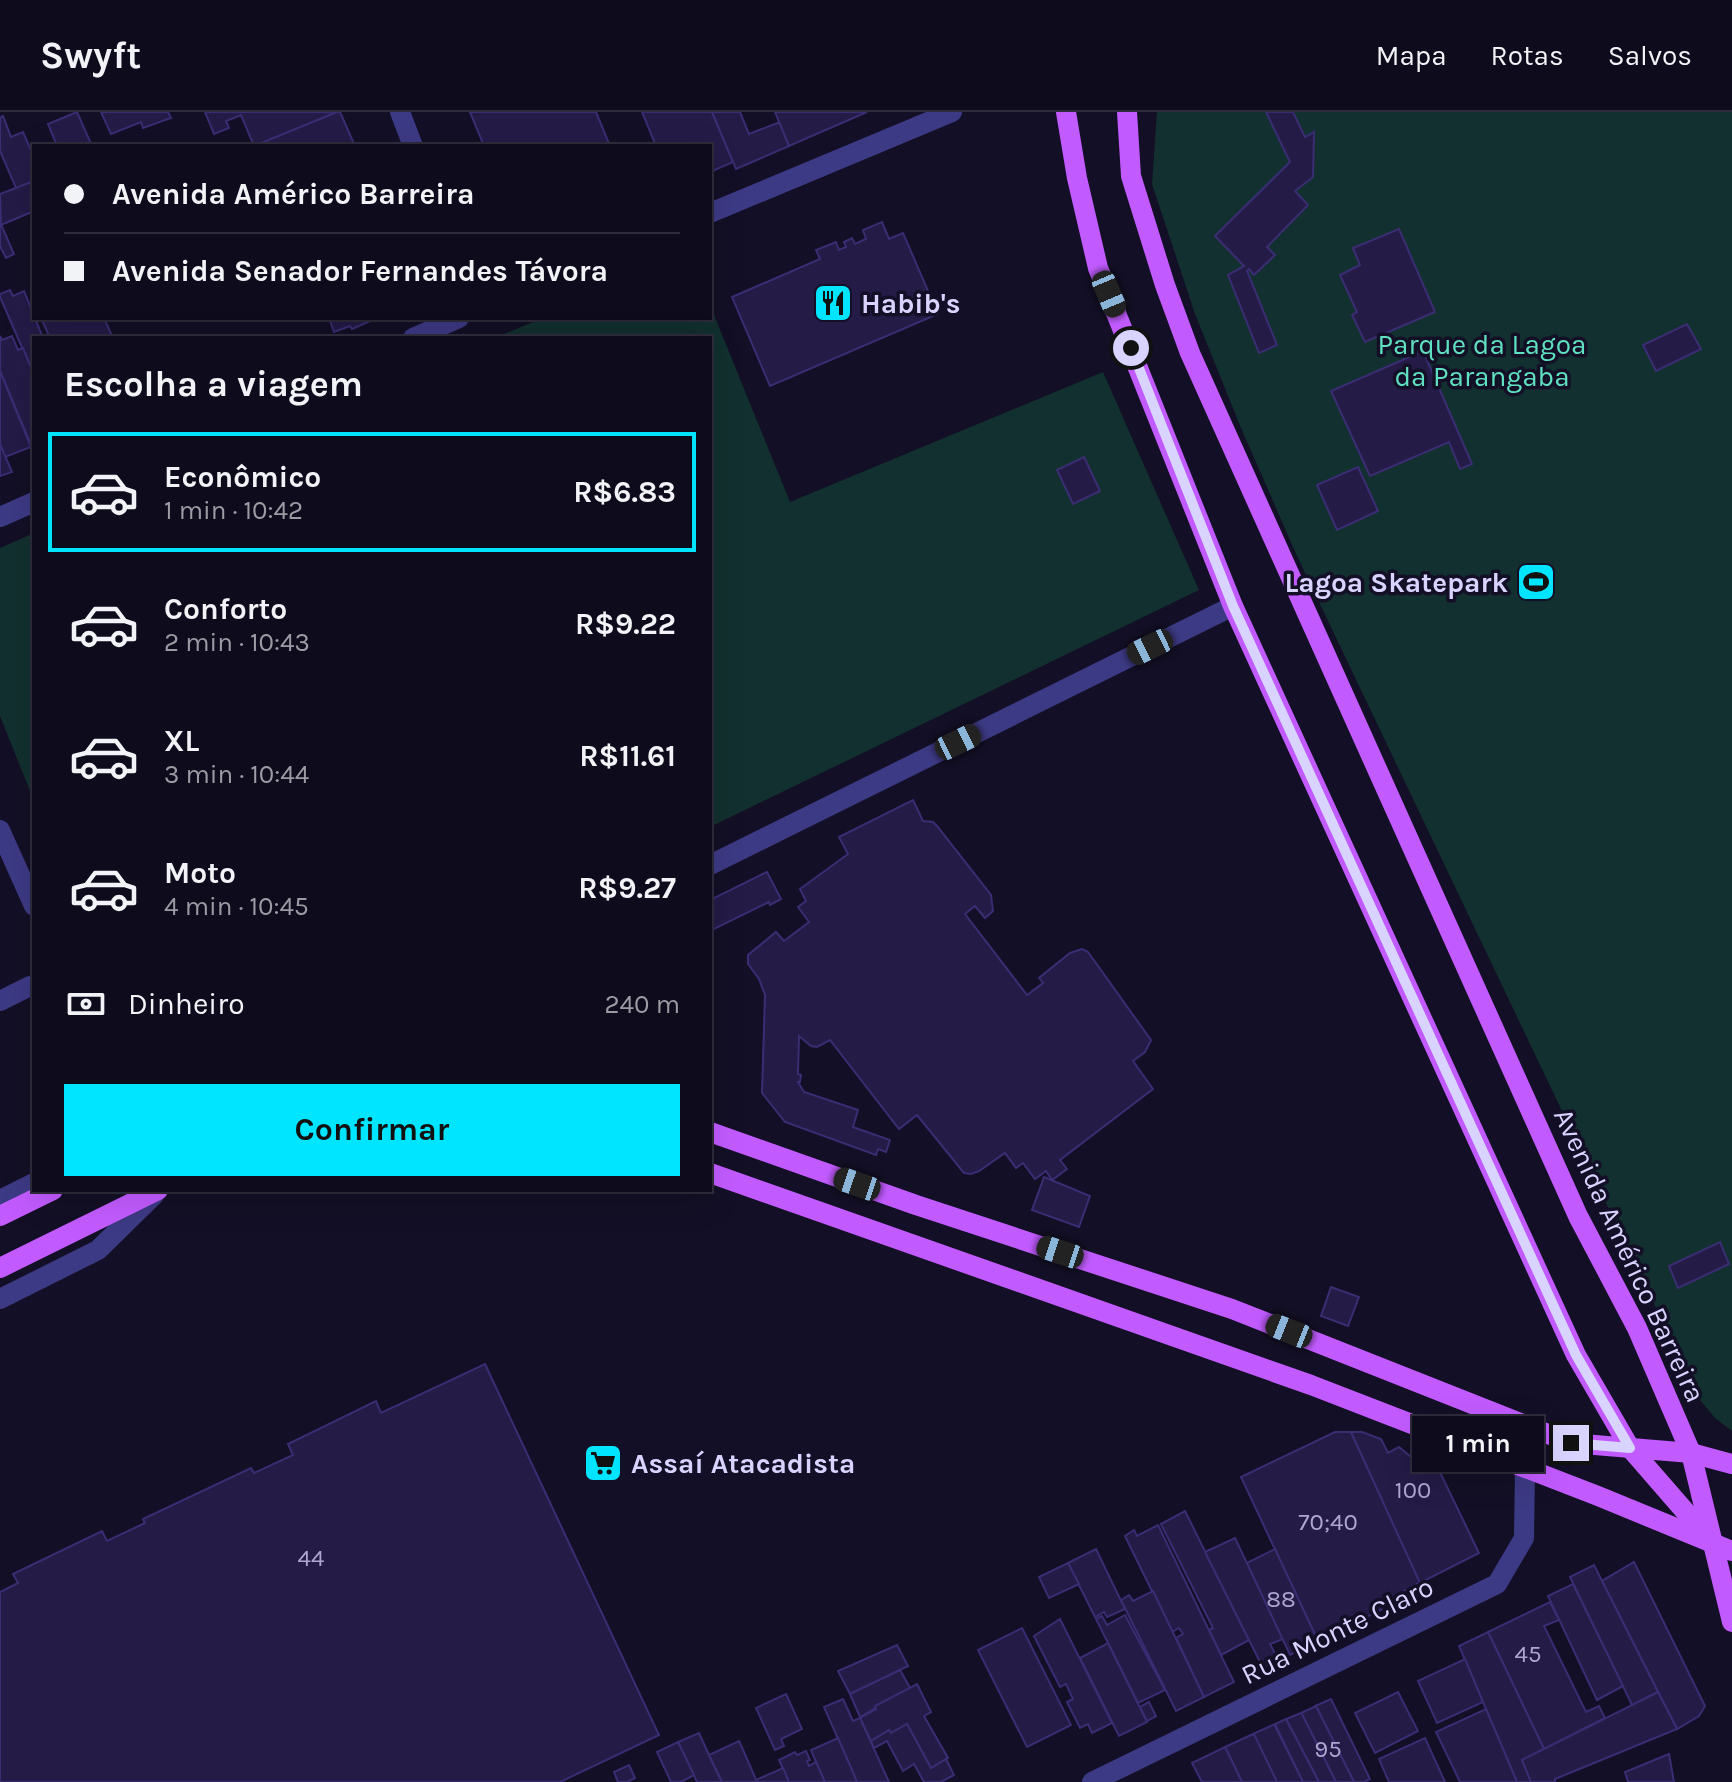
<!DOCTYPE html>
<html lang="pt">
<head>
<meta charset="utf-8">
<style>
  :root { --surface:#0e0b1c; --page:#1c1929; --text:#f1f3f6; --muted:#9b9ba3; --line:#2e2b3b; --accent:#00e5ff }
  body { margin:0; font-family:Karla,sans-serif; background:var(--page); color:var(--text); height:100vh; display:flex; flex-direction:column; font-size:30px; white-space:nowrap }
  * { box-sizing:border-box; margin:0 }
  p { font-size:26px; color:var(--muted) }
  .icon { flex:none; width:44px; height:44px; fill:none; stroke:currentColor; stroke-width:2; stroke-linecap:round; stroke-linejoin:round }
  .map { position:relative; flex:1; overflow:hidden }
  .details { position:absolute; left:32px; top:224px; width:680px; height:856px; display:flex; flex-direction:column; background:var(--surface); border-radius:0px; box-shadow:0 8px 32px #0002,0 0 0 2px var(--line) }
  .details>* { flex:none }
  .top-card { position:absolute; left:32px; top:32px; width:680px; height:176px; border-radius:0px; box-shadow:0 8px 32px #0002,0 0 0 2px var(--line); display:grid; align-content:center; height:176px; padding:0 32px; background:var(--surface) }
  .end { position:absolute; width:36px; height:36px; margin:-18px; border:10px solid #d9d4ff; background:#111; box-shadow:0 0 0 4px #111 }
  .from { border-radius:50% }
  .bubble { position:absolute; height:56px; border-radius:0px; background:var(--surface); box-shadow:0 8px 32px #0002,0 0 0 2px var(--line); font-size:26px; font-weight:700; line-height:56px; text-align:center }
  .car { position:absolute; width:24px; height:48px; margin:-24px -12px; border-radius:10px; box-shadow:0 0 6px 2px #0007; background:linear-gradient(#222 24%,#8ab4d8 0 40%,#222 0 76%,#8ab4d8 0 86%,#222 0) }
  .top-card b { display:flex; align-items:center; gap:28px; height:76px; font-size:30px }
  .top-card b+b { border-top:2px solid var(--line) }
  .top-card i { width:20px; height:20px; background:var(--text) }
  ul { padding:0; list-style:none }
  li { display:flex; align-items:center; gap:24px; height:120px; margin:0 16px 12px; padding:0 16px; border:4px solid transparent; border-radius:0px }
  li div { flex:1 }
  li b { display:block; font-size:30px }
  li em { font-style:normal; font-weight:700 }
  li.on { border-color:var(--accent) }
  li>.icon { width:72px; height:72px; stroke-width:1.5 }
  h2 { padding:0 32px; font-size:36px; line-height:96px }
  .pay { display:flex; align-items:center; gap:20px; height:88px; padding:0 32px; font-size:30px }
  .pay p { margin-inline-start:auto }
  .primary-button { display:flex; gap:16px; margin-top:auto; padding:16px 32px }
  .primary-button a { flex:1; height:92px; border-radius:0px; background:var(--accent); color:#111; font-size:32px; font-weight:700; line-height:92px; text-align:center }
  header { display:flex; align-items:center; gap:48px; box-sizing:border-box; height:112px; padding:0 40px; background:var(--surface); border-bottom:2px solid var(--line) }
  header strong { font-size:38px }
  nav { display:flex; gap:44px; margin-inline-start:auto; font-size:28px }
  .map>svg:first-child { display:block }
  .green { fill:#12302f }
  .building { fill:#241b47; stroke:#3b2d73; stroke-width:2 }
  .lines { fill:none; stroke-linecap:round; stroke-linejoin:round }
  .minor { stroke:#3d3a85; stroke-width:20 }
  .major { stroke:#c25bff; stroke-width:20 }
  .route { stroke:#d9d4ff; stroke-width:10 }
  .labels { text-anchor:middle; stroke-width:7; stroke-linejoin:round; paint-order:stroke }
  .number-label { font-size:24px; fill:#aca6d1 }
  .poi-label { font-size:28px; font-weight:bold; fill:#d9d4ff; stroke:#130f26; text-anchor:start }
  .park-label { font-size:28px; fill:#5fe0c0; stroke:#130f26 }
  .street-label { font-size:28px; fill:#d9d4ff; stroke:#130f26 }
</style>
</head>
<body>
<header>
<strong>Swyft</strong>
<nav><a>Mapa</a><a>Rotas</a><a>Salvos</a></nav>
</header>
<div class="map">
<svg width="1732" height="1670" viewBox="0 0 1732 1670">
  <rect width="100%" height="100%" fill="#130f26"/>
  <!-- green -->
  <g class="green">
    <path d="M1157,0H1732V1319L1715,1306L1700,1288L1297,444L1241,316L1195,202L1152,72Z"/>
    <path d="M710,193L790,390L1103,260L1199,478L710,715V226H495L542,206H710Z"/>
    <path d="M34,421V689L0,604V436Z"/>
  </g>
  <!-- building -->
  <g class="building">
    <path d="M77,0L92,34H57L48,12Z"/>
    <path d="M101,0H168L171,6L143,16L141,10L111,22Z"/>
    <path d="M205,0H337L254,34L241,3L226,9L229,16L214,22Z"/>
    <path d="M337,0H340L355,34H254Z"/>
    <path d="M470,0H596L610,34H484Z"/>
    <path d="M642,0H712L733,50L710,60V34H656Z"/>
    <path d="M712,0H740L749,22L780,10L789,34L736,57Z"/>
    <path d="M775,0H867L789,34Z"/>
    <path d="M1266,0H1293L1305,25L1314,20L1313,65L1295,79L1308,93L1267,135L1275,143L1254,163L1249,157L1247,159L1277,233L1259,241L1228,163L1244,154L1215,124L1290,50Z"/>
    <path d="M3,4L11,25L23,20L34,45V69L16,76L0,39V6Z"/>
    <path d="M34,69V99L1,113L0,82Z"/>
    <path d="M0,110L14,142L6,146L0,134Z"/>
    <path d="M882,110L889,127L903,121L938,202L770,274L732,185L820,147L816,138L836,130L839,138L846,135L844,130L852,126L855,132L866,127L863,118Z"/>
    <path d="M1399,117L1435,200L1365,230L1352,203L1357,200L1340,163L1360,153L1353,136Z"/>
    <path d="M10,178L13,184L24,179L43,226H34V263L0,185V182Z"/>
    <path d="M41,206H104L113,226H50Z"/>
    <path d="M329,206H377L352,217L350,214L334,220Z"/>
    <path d="M1687,212L1701,237L1656,259L1643,233Z"/>
    <path d="M0,224L2,228L12,224L18,238L23,236L34,263V340L0,259Z"/>
    <path d="M1423,239L1472,352L1460,357L1449,330L1370,364L1331,279Z"/>
    <path d="M0,259L31,335L5,345L0,332Z"/>
    <path d="M0,332L12,360L0,364Z"/>
    <path d="M1084,345L1100,379L1073,392L1057,358Z"/>
    <path d="M1358,355L1378,399L1337,418L1317,373Z"/>
    <path d="M913,688L923,709L933,710L937,714L991,783L993,799L985,806L975,794L965,802L1027,883L1043,871L1039,866L1070,841L1082,837L1088,840L1151,928L1145,940L1133,949L1153,977L1060,1048L1067,1057L1052,1068L1046,1059L1035,1067L1023,1051L1016,1056L1005,1041L979,1059L971,1062L964,1061L917,1003L899,1017L830,928L817,935L811,934L799,924L798,962L801,963L800,970H798L804,980L858,998L853,1015L890,1028L886,1040L878,1037L876,1043L785,1010L762,981L765,883L759,867L748,852V843L776,820L784,829L809,810L798,795L806,789L800,777L848,742L839,725Z"/>
    <path d="M767,760L781,787L770,793L769,790L710,819V788Z"/>
    <path d="M1044,1065L1090,1084L1079,1115L1032,1098Z"/>
    <path d="M1720,1130L1729,1152L1678,1176L1669,1154Z"/>
    <path d="M1331,1175L1359,1185L1348,1214L1321,1204Z"/>
    <path d="M485,1252L659,1623L560,1670H0V1480L18,1471L13,1462L102,1419L107,1429L145,1411L143,1407L251,1356L254,1361L293,1343L288,1332L376,1289L381,1301Z"/>
    <path d="M1335,1320H1351L1420,1470L1395,1484L1393,1492L1318,1529L1241,1365Z"/>
    <path d="M1351,1320H1362L1381,1327L1388,1341L1399,1335L1423,1355L1438,1356L1479,1441L1420,1471Z"/>
    <path d="M1185,1399L1249,1528L1221,1543L1209,1518L1213,1516L1161,1412Z"/>
    <path d="M1158,1413L1234,1570L1204,1585L1176,1526L1183,1522L1179,1516L1172,1520L1125,1424L1134,1418L1137,1424Z"/>
    <path d="M1235,1426L1283,1527L1270,1532L1279,1549L1263,1556L1205,1440Z"/>
    <path d="M1096,1437L1125,1497L1107,1505L1104,1500L1095,1505L1068,1451Z"/>
    <path d="M1275,1437L1318,1529L1290,1543L1247,1451Z"/>
    <path d="M1634,1450L1705,1594L1699,1604L1677,1617L1602,1469Z"/>
    <path d="M1068,1451L1079,1472L1049,1486L1039,1465Z"/>
    <path d="M1594,1453L1658,1580L1632,1593L1570,1465Z"/>
    <path d="M1573,1472L1623,1574L1597,1588L1548,1484Z"/>
    <path d="M1153,1479L1204,1585L1176,1599L1121,1488L1129,1483L1133,1489Z"/>
    <path d="M1550,1490L1559,1508L1544,1514L1586,1600L1599,1594L1605,1606L1544,1637L1488,1520Z"/>
    <path d="M1125,1503L1165,1578L1138,1591L1096,1507L1102,1504L1107,1513Z"/>
    <path d="M1060,1507L1112,1611L1092,1621L1088,1612L1080,1616L1067,1590L1073,1587L1066,1572L1060,1575L1034,1524Z"/>
    <path d="M1022,1516L1071,1613L1027,1635L978,1538Z"/>
    <path d="M1488,1520L1544,1637L1522,1648L1531,1670H1517L1459,1534Z"/>
    <path d="M1108,1531L1147,1610L1119,1624L1080,1546Z"/>
    <path d="M897,1533L908,1554L850,1582L838,1559Z"/>
    <path d="M1465,1547L1483,1590L1437,1611L1418,1569Z"/>
    <path d="M900,1558L910,1576L860,1605L850,1582Z"/>
    <path d="M917,1572L931,1600L924,1604L948,1646L931,1656L907,1612L891,1621L889,1618L871,1629L860,1606L876,1597L875,1594Z"/>
    <path d="M1398,1580L1418,1619L1375,1641L1355,1601Z"/>
    <path d="M1658,1580L1677,1617L1555,1667V1670H1531L1522,1648Z"/>
    <path d="M786,1582L802,1617L781,1627L784,1634L775,1638L756,1596Z"/>
    <path d="M843,1587L853,1609L860,1606L889,1670H857L824,1595Z"/>
    <path d="M1331,1587L1370,1667L1364,1670H1354L1315,1594Z"/>
    <path d="M1149,1590L1156,1604L1147,1609L1140,1595Z"/>
    <path d="M1316,1594L1354,1670H1336L1301,1601Z"/>
    <path d="M1486,1597L1517,1670H1460L1436,1620Z"/>
    <path d="M1301,1601L1302,1602L1336,1670H1319L1286,1607Z"/>
    <path d="M1286,1607L1287,1609L1319,1670H1303L1275,1612Z"/>
    <path d="M907,1612L931,1656L946,1647L954,1663L941,1670H924L914,1652L903,1659L887,1629L874,1636L871,1629L889,1618L891,1621Z"/>
    <path d="M1275,1612V1614L1303,1670H1277L1253,1622Z"/>
    <path d="M699,1621L714,1654L722,1670H697L678,1630Z"/>
    <path d="M1253,1622L1255,1624L1277,1670H1242L1225,1635Z"/>
    <path d="M838,1626L852,1658L857,1670H825L816,1650L811,1638Z"/>
    <path d="M1425,1626L1445,1670H1389L1379,1647Z"/>
    <path d="M739,1629L744,1640L757,1670H722L709,1643Z"/>
    <path d="M678,1630L694,1663L681,1670H671L657,1640Z"/>
    <path d="M1225,1635L1242,1670H1202L1192,1651Z"/>
    <path d="M806,1639L810,1648L807,1649L809,1654L816,1650L825,1670H789L779,1648L795,1640L797,1643Z"/>
    <path d="M1669,1642L1674,1670H1628L1625,1660Z"/>
    <path d="M629,1653L635,1666L627,1670H618L614,1660Z"/>
    <path d="M783,1656L789,1670H757L756,1668Z"/>
  </g>
  <g class="lines">
    <!-- minor -->
    <g class="minor">
      <path d="M400,0L413,34"/>
      <path d="M710,101L952,0"/>
      <path d="M413,226L459,206"/>
      <path d="M0,405L34,390"/>
      <path d="M0,718L34,794"/>
      <path d="M710,753L1233,494"/>
      <path d="M0,889L30,874L34,876"/>
      <path d="M0,1088L34,1071"/>
      <path d="M0,1187L98,1138L154,1083"/>
      <path d="M1092,1670L1497,1472L1524,1426L1525,1357"/>
    </g>
    <!-- major -->
    <g class="major">
      <path d="M1066,0L1077,66L1098,156L1233,494L1576,1243L1630,1336L1710,1428"/>
      <path d="M1127,0L1131,64L1165,173L1190,241L1578,1104L1637,1216L1691,1341L1732,1510"/>
      <path d="M710,1020L916,1093L1232,1197L1571,1331L1691,1341L1732,1352"/>
      <path d="M710,1061L1311,1273L1598,1384L1732,1439"/>
      <path d="M0,1104L53,1078"/>
      <path d="M0,1156L158,1078"/>
    </g>
  </g>
  <g class="lines">
    <!-- route -->
    <path class="route" d="M1131,236L1233,494L1576,1243L1630,1336L1571,1331"/>
  </g>
  <!-- icons -->
  <defs>
    <symbol id="restaurant-square" viewBox="-11 -11 22 22"><rect x="-9" y="-9" width="18" height="18" rx="4" fill="#00e5ff" stroke="#130f26"/><path d="M-5-6h1v4h1v-4h1v4h1v-4h1v5L-1.5 .5V6h-2V.5L-5-1ZM5-6V6H3V1.5H1.5Q1.5-4 5-6Z" fill="#111"/></symbol>
    <symbol id="stadium-square" viewBox="-11 -11 22 22"><rect x="-9" y="-9" width="18" height="18" rx="4" fill="#00e5ff" stroke="#130f26"/><path d="M0-5a6.5 5 0 1 0 0 10a6.5 5 0 1 0 0-10ZM-3.5-1.8h7v3.6h-7Z" fill="#111"/></symbol>
    <symbol id="supermarket-square" viewBox="-11 -11 22 22"><rect x="-9" y="-9" width="18" height="18" rx="4" fill="#00e5ff" stroke="#130f26"/><path d="M-6-5.5h2.5l.6 2H6L4.5 2H-2.5L-4.4-4H-6ZM-1.5 3.2a1.3 1.3 0 1 0 .1 0ZM3 3.2a1.3 1.3 0 1 0 .1 0Z" fill="#111"/></symbol>
  </defs>
  <g fill-rule="evenodd">
    <use href="#restaurant-square" x="811" y="169" width="44" height="44"/>
    <use href="#stadium-square" x="1514" y="448" width="44" height="44"/>
    <use href="#supermarket-square" x="581" y="1329" width="44" height="44"/>
  </g>
  <g class="labels">
    <!-- number labels -->
    <g class="number-label">
      <text x="1413" y="1386">100</text>
      <text x="1328" y="1418">70;40</text>
      <text x="311" y="1454">44</text>
      <text x="1281" y="1495">88</text>
      <text x="1528" y="1550">45</text>
      <text x="1328" y="1645">95</text>
    </g>
    <!-- poi labels -->
    <g class="poi-label">
      <text x="861" y="201">Habib's</text>
      <text x="1508" y="480" text-anchor="end">Lagoa Skatepark</text>
      <text x="631" y="1361">Assaí Atacadista</text>
    </g>
    <!-- park labels -->
    <g class="park-label">
      <text x="1482" y="242">Parque da Lagoa<tspan x="1482" dy="32">da Parangaba</tspan></text>
    </g>
    <!-- street labels -->
    <g class="street-label">
      <text transform="translate(1630 1143) rotate(65)" y="10">Avenida Américo Barreira</text>
      <text transform="translate(1337 1518) rotate(-26)" y="10">Rua Monte Claro</text>
    </g>
  </g>
</svg>
<i class="end from" style="left:1131px;top:236px"></i>
<i class="end" style="left:1571px;top:1331px"></i>
<div class="bubble" style="left:1412px;top:1304px;width:132px">1 min</div>
<i class="car" style="left:1109px;top:182px;rotate:157deg"></i>
<i class="car" style="left:1150px;top:535px;rotate:244deg"></i>
<i class="car" style="left:958px;top:630px;rotate:64deg"></i>
<i class="car" style="left:857px;top:1072px;rotate:289deg"></i>
<i class="car" style="left:1060px;top:1140px;rotate:288deg"></i>
<i class="car" style="left:1289px;top:1219px;rotate:292deg"></i>
<div class="top-card">
<b><i class="from"></i>Avenida Américo Barreira</b>
<b><i></i>Avenida Senador Fernandes Távora</b>
</div>
<section class="details">
<h2>Escolha a viagem</h2>
<ul>
<li class="on"><svg class="icon" aria-label="car" viewBox="0 0 24 24"><path d="M5 17H2v-5l4-1 3-4h7l3 4 3 1v5h-3M9 17h6M6 11h13"/><circle cx="7" cy="17" r="2"/><circle cx="17" cy="17" r="2"/></svg><div><b>Econômico</b><p>1 min · 10:42</p></div><em>R$6.83</em></li>
<li><svg class="icon" aria-label="car" viewBox="0 0 24 24"><path d="M5 17H2v-5l4-1 3-4h7l3 4 3 1v5h-3M9 17h6M6 11h13"/><circle cx="7" cy="17" r="2"/><circle cx="17" cy="17" r="2"/></svg><div><b>Conforto</b><p>2 min · 10:43</p></div><em>R$9.22</em></li>
<li><svg class="icon" aria-label="car" viewBox="0 0 24 24"><path d="M5 17H2v-5l4-1 3-4h7l3 4 3 1v5h-3M9 17h6M6 11h13"/><circle cx="7" cy="17" r="2"/><circle cx="17" cy="17" r="2"/></svg><div><b>XL</b><p>3 min · 10:44</p></div><em>R$11.61</em></li>
<li><svg class="icon" aria-label="car" viewBox="0 0 24 24"><path d="M5 17H2v-5l4-1 3-4h7l3 4 3 1v5h-3M9 17h6M6 11h13"/><circle cx="7" cy="17" r="2"/><circle cx="17" cy="17" r="2"/></svg><div><b>Moto</b><p>4 min · 10:45</p></div><em>R$9.27</em></li>
</ul>
<div class="pay"><svg class="icon" aria-label="cash" viewBox="0 0 24 24"><path d="M3 7h18v10H3z"/><circle cx="12" cy="12" r="2"/></svg>Dinheiro<p>240 m</p></div>
<div class="primary-button"><a>Confirmar</a></div>
</section>
</div>
</body>
</html>
